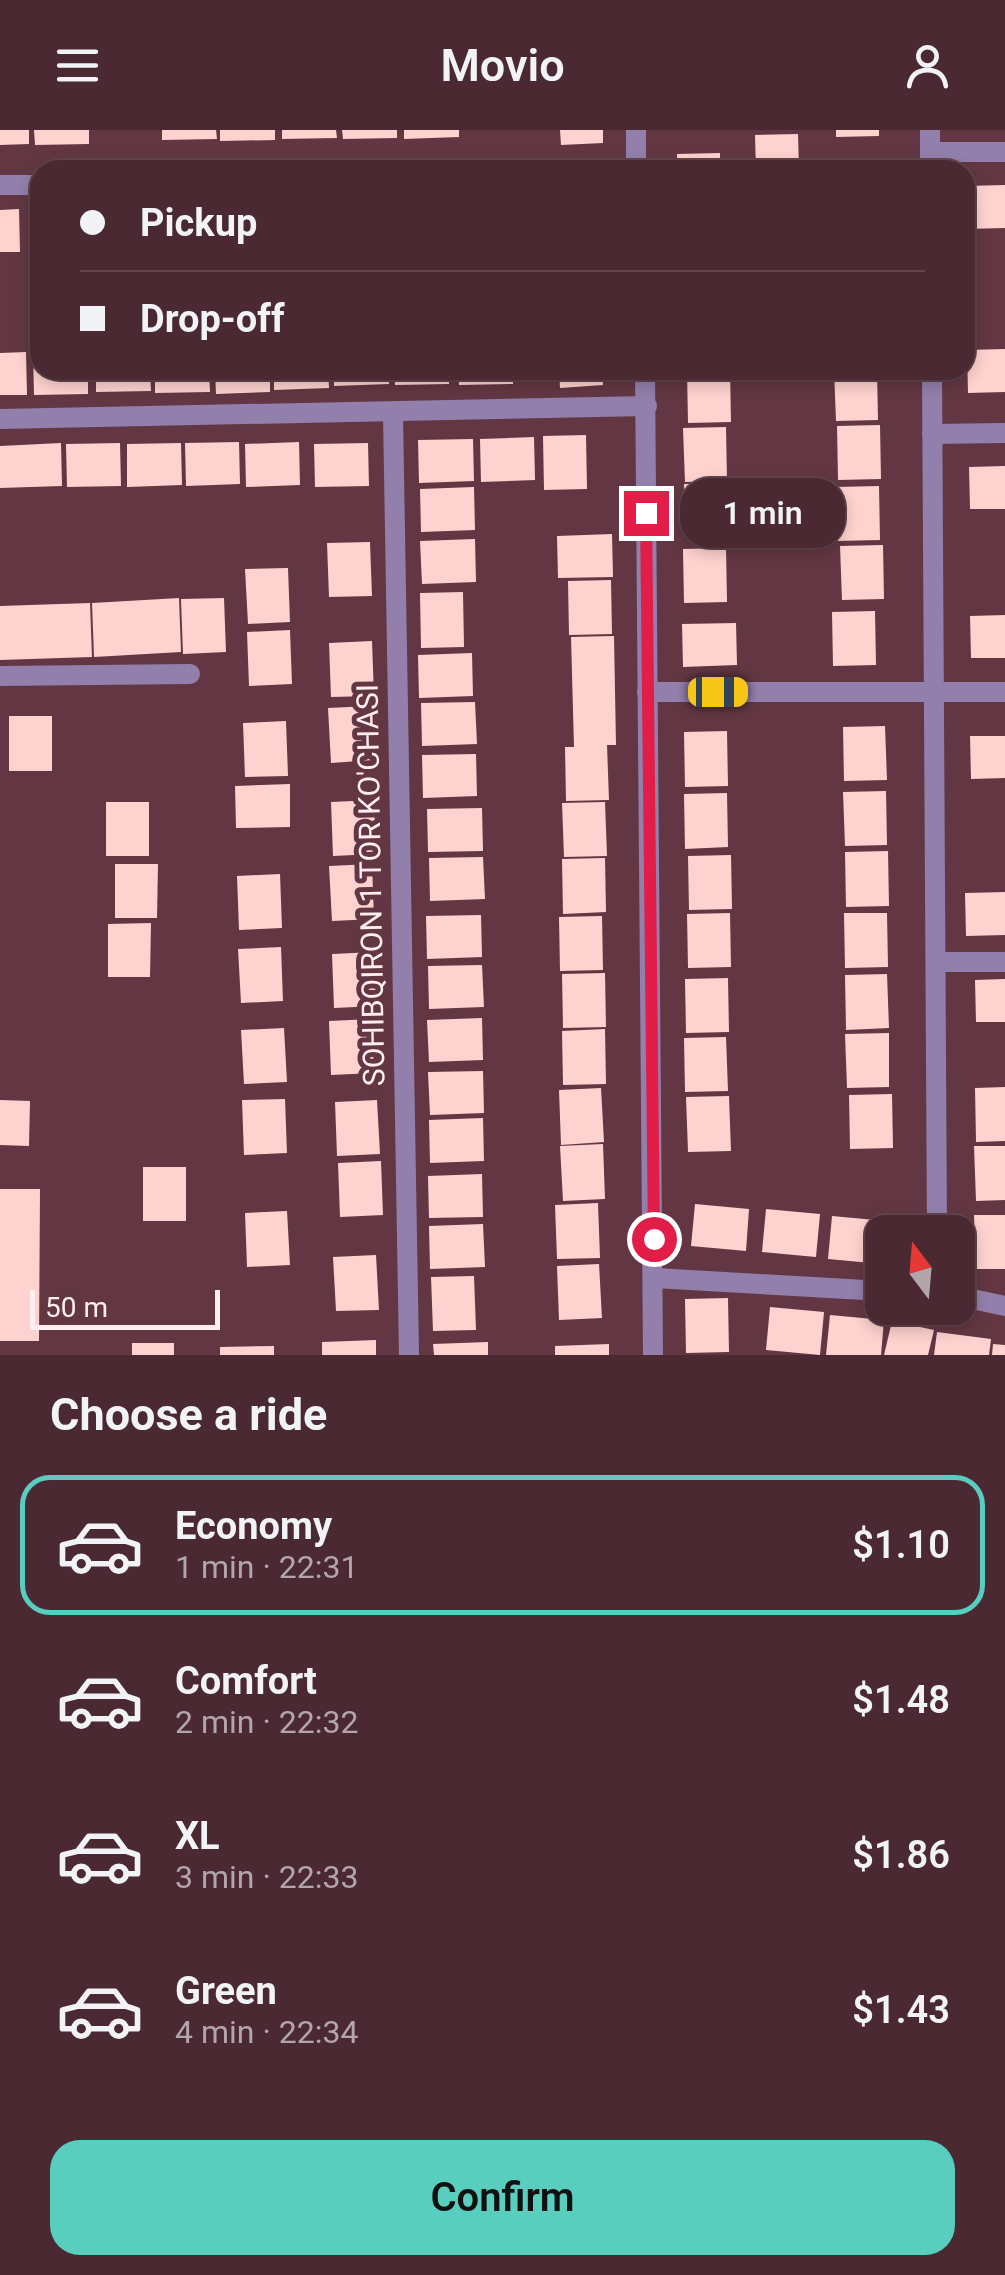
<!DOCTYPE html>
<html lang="en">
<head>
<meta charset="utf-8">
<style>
  :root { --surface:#4a2932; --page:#51313a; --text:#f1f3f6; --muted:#b2a6ac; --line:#61454d; --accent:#59cebe }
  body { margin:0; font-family:Roboto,sans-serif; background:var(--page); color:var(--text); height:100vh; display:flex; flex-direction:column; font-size:38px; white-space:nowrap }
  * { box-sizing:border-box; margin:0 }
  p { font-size:32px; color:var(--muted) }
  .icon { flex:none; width:55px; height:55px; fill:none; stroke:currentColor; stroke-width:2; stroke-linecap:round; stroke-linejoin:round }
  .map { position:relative; height:1225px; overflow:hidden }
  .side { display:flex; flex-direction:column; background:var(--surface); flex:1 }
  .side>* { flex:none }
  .top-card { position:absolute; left:30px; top:30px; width:945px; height:220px; border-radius:30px; box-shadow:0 5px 15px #0003,0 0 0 2px var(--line); display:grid; align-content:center; height:220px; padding:0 50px; background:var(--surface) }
  .needle { width:65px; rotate:344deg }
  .buttons { position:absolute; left:865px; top:1085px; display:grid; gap:20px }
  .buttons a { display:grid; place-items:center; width:110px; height:110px; border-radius:20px; background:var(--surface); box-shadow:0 5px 15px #0003,0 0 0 2px var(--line); font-size:50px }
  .scale { position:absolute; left:30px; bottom:25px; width:190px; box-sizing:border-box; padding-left:10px; border:5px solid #ffeef1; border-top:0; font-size:28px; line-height:35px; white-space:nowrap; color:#ffeef1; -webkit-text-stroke:8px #623743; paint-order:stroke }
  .end { position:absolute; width:45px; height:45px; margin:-22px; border:12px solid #e11d48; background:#fff; box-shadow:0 0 0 5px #fff }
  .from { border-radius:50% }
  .bubble { position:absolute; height:70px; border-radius:30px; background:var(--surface); box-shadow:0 5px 15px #0003,0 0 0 2px var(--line); font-size:32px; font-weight:600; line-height:70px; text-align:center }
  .car { position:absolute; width:30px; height:60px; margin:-30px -15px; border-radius:12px; box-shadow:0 0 8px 2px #0007; background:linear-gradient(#f5c518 24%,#345 0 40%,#f5c518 0 76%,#345 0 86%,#f5c518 0) }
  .top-card b { display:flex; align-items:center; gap:35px; height:95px; font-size:38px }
  .top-card b+b { border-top:2px solid var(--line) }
  .top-card i { width:25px; height:25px; background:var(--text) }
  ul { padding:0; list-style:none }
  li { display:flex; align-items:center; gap:30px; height:140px; margin:0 20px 15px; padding:0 30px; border:5px solid transparent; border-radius:30px }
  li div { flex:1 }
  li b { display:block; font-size:38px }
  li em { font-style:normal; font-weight:600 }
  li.active { border-color:var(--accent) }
  li>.icon { width:90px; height:90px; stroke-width:1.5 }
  h2 { padding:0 50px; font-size:45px; line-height:120px }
  .action { display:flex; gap:20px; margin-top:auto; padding:20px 50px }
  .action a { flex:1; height:115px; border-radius:30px; background:var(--accent); color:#111; font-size:40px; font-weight:600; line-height:115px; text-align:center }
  header { display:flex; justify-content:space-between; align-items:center; height:130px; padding:0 50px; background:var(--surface); font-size:45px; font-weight:600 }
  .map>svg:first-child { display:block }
  .building { fill:#fed2ce }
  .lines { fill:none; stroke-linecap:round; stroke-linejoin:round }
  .minor { stroke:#927fac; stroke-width:20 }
  .route { stroke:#e11d48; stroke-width:12 }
  .labels { text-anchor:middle; stroke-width:10; stroke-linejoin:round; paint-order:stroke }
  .street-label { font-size:30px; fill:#ffeef1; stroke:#623743 }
</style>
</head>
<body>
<header><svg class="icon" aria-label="menu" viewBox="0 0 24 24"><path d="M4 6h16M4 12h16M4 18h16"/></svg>Movio<svg class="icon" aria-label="person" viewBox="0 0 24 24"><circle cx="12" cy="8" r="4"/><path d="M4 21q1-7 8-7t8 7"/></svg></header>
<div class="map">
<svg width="1005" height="1225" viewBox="0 0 1005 1225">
  <rect width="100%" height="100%" fill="#623743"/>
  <!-- building -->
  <g class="building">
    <path d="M0,0H29V14L0,15Z"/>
    <path d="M34,0H89V14L35,15Z"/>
    <path d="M162,0H216L217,9L162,10Z"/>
    <path d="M220,0H275V10L220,11Z"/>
    <path d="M282,0H336L337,8L282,9Z"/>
    <path d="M342,0H397V8L343,9Z"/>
    <path d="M404,0H459V7L404,9Z"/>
    <path d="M560,0H603V13L561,15Z"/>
    <path d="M836,0H879V6L836,7Z"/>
    <path d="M798,4L799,40H756L755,5Z"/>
    <path d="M720,23V40H677V24Z"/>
    <path d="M877,33V40H834V34Z"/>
    <path d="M1005,55V98L965,99V56Z"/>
    <path d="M40,77V120H30L29,78Z"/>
    <path d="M19,79L20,122H0V80Z"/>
    <path d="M1005,219V262L968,263L967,220Z"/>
    <path d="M26,222L27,265H0V223Z"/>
    <path d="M33,222H40V240H88V264L34,265Z"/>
    <path d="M96,240H150L151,261L96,262Z"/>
    <path d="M155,240H209L210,262L155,263Z"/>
    <path d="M215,240H270V262L216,264Z"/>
    <path d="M274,240H328L329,258L274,260Z"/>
    <path d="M334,240H388L389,254L334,256Z"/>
    <path d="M394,240H449V254L395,255Z"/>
    <path d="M458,240H513V254L459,255Z"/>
    <path d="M559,240H602L603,255L560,258Z"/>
    <path d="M687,240H730L731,292L688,293Z"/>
    <path d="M834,240H877L878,290L836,291Z"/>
    <path d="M880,295L881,349L838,350L837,296Z"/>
    <path d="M726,297L727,351L685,352L683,298Z"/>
    <path d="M586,305L587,359L544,360L543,306Z"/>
    <path d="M534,307L535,350L481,352L480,309Z"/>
    <path d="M473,309L474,351L419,353L418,310Z"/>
    <path d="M239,312L240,354L186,356L185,313Z"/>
    <path d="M299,312L300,355L246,357L245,314Z"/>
    <path d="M61,313L62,356L0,358V316Z"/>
    <path d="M120,313L121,356L67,357L66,314Z"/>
    <path d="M181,313L182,355L127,357V314Z"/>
    <path d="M368,313L369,356L315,357L314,314Z"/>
    <path d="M1005,336V379H970L969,337Z"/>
    <path d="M727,353L728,407L686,408L684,354Z"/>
    <path d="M879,356L880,410L837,411L836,357Z"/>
    <path d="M474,357L475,400L421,402L420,359Z"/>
    <path d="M612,404L613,447L558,448L557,406Z"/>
    <path d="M475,409L476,452L422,454L420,411Z"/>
    <path d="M370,412L372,466L329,467L327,413Z"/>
    <path d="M883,415L884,469L842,470L840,416Z"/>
    <path d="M726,418L727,472L684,473L683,419Z"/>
    <path d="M288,438L290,492L248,494L245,439Z"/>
    <path d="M611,450L612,504L569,505L568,451Z"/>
    <path d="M463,462L464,517L421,518L420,463Z"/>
    <path d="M179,468L181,522L94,527L92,473Z"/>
    <path d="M224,468L226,522L183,524L181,469Z"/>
    <path d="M90,473L92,527L0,530V476Z"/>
    <path d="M875,481L876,535L833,536L832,482Z"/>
    <path d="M1005,485V528H971L970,486Z"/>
    <path d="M736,493L737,535L683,537L682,494Z"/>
    <path d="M290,500L292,554L249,556L247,502Z"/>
    <path d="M614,506L616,615H607L609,670L566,671L565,617H574L571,507Z"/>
    <path d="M372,511L374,566L331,567L329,513Z"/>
    <path d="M472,523L473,566L419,568L418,525Z"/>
    <path d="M475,572L477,614L422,616L421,573Z"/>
    <path d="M371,576L373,630L331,633L328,578Z"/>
    <rect x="9" y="586" width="43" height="55"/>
    <path d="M286,591L288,646L245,647L243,593Z"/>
    <path d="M885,596L887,650L844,651L843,597Z"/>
    <path d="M727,601L728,656L685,657L684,602Z"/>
    <path d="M970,606H1005V648L971,649Z"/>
    <path d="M476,624L477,666L423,668L422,625Z"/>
    <path d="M290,654V697L236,698L235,656Z"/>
    <path d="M886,661L887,715L845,716L843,662Z"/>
    <path d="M727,663L728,717L685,719L684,664Z"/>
    <path d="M374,670L376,724L333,726L331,672Z"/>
    <rect x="106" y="672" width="43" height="54"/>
    <path d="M605,672L607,726L564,727L562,673Z"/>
    <path d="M482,678L483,721L428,722L427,679Z"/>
    <path d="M888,721L889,776L846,777L845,722Z"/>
    <path d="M731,725L732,779L689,780L688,726Z"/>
    <path d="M483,727L485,769L430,771L429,728Z"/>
    <path d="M605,728L606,782L563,784L562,729Z"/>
    <path d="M115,734H158L157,788H115Z"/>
    <path d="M372,734L374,789L332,791L329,736Z"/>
    <path d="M280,744L282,798L239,800L237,746Z"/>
    <path d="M1005,762V805L966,806L965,763Z"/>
    <path d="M730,783L731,837L688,838L687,784Z"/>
    <path d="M844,783H887L888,837L845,838Z"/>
    <path d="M481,785L482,827L427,829L426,786Z"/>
    <path d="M602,786L603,840L560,841L559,787Z"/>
    <path d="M151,793L150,847H108V794Z"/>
    <path d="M281,817L283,871L241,873L238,819Z"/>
    <path d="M375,822L377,876L334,878L332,824Z"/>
    <path d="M482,835L484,877L429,879L428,836Z"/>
    <path d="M605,843L606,897L563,898L562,844Z"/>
    <path d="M887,844L889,898L846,900L845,845Z"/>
    <path d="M728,848L729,902L686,903L685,849Z"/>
    <path d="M1005,849V892H976L975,850Z"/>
    <path d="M482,888L483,930L429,932L427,890Z"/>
    <path d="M372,889L374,943L331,945L329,891Z"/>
    <path d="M284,898L287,952L244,954L241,900Z"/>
    <path d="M605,899L606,954L563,955L562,901Z"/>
    <path d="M889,903V957L847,958L845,904Z"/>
    <path d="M726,907L728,961L685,962L684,908Z"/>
    <path d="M483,941L484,983L430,985L428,942Z"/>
    <path d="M1005,957V1011L976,1012L975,958Z"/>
    <path d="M601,958L604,1012L561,1015L559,960Z"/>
    <path d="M892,964L893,1018L850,1019L849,965Z"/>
    <path d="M729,966L731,1021L688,1022L686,967Z"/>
    <path d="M285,969L287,1023L244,1025L242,970Z"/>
    <path d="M0,970L30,971L29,1016L0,1015Z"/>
    <path d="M377,970L380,1024L337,1026L335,972Z"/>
    <path d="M483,988L484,1031L430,1033L429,990Z"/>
    <path d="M603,1014L605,1069L563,1071L560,1016Z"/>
    <path d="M974,1016H1005V1070L976,1071Z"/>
    <path d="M381,1031L383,1085L340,1087L338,1033Z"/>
    <rect x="143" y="1037" width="43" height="54"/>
    <path d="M482,1044L483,1087L429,1088L428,1046Z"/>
    <path d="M0,1059H40L39,1211H0Z"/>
    <path d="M598,1073L600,1128L557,1129L555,1075Z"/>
    <path d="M695,1074L749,1079L746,1121L691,1116Z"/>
    <path d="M766,1079L820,1084L816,1127L762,1122Z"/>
    <path d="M287,1081L290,1135L247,1137L245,1083Z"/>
    <path d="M974,1085H1005V1139H976Z"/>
    <path d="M832,1086L886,1091L882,1134L828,1129Z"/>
    <path d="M483,1094L485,1137L430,1139L429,1096Z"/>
    <path d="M376,1125L379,1180L336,1181L333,1127Z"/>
    <path d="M599,1134L602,1188L559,1190L557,1136Z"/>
    <path d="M474,1146L476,1200L433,1201L431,1147Z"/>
    <path d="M728,1168L729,1222L686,1223L685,1169Z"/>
    <path d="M770,1177L824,1182L820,1225L766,1220Z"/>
    <path d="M830,1185L884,1190L881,1225H826Z"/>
    <path d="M892,1191L934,1200L928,1225H884Z"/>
    <path d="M937,1202L991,1209L989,1225H934Z"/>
    <path d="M376,1210V1225H322V1212Z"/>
    <path d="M488,1212V1225H434L433,1214Z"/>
    <rect x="132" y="1213" width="42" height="12"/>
    <path d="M609,1214V1225H555V1216Z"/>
    <path d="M993,1214L1005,1215V1225H992Z"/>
    <path d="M274,1216V1225H220V1217Z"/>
  </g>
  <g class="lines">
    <!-- minor -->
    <g class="minor">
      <path d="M636,0V40"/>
      <path d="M930,0V40"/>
      <path d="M930,22H1005"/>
      <path d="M0,55H40"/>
      <path d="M645,240L653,1225"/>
      <path d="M932,240L937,1102"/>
      <path d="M393,284L409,1225"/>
      <path d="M0,289L647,276"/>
      <path d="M932,304L1005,303"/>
      <path d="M0,546L190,544"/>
      <path d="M647,562H1005"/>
      <path d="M936,832H1005"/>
      <path d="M655,1148L882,1161"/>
      <path d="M958,1166L1005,1176"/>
    </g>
  </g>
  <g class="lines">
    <!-- route -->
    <path class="route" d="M646,383L654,1109"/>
  </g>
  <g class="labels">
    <!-- street labels -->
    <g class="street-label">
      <text transform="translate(371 755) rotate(-91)" y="10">SOHIBQIRON 1 TOR KO'CHASI</text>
    </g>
  </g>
</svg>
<div class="buttons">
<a><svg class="needle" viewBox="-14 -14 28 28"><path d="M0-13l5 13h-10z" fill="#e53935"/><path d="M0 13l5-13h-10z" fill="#b2a6ac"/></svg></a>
</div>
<div class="scale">50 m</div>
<i class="end from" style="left:654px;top:1109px"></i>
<i class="end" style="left:646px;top:383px"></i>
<div class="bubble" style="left:680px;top:348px;width:165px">1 min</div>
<i class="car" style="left:718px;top:562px;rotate:90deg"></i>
<div class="top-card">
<b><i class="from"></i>Pickup</b>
<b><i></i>Drop-off</b>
</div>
</div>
<section class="side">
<h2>Choose a ride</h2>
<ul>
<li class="active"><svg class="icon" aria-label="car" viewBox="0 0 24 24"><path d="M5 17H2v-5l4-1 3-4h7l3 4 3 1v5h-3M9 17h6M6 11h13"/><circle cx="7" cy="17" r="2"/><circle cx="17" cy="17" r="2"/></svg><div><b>Economy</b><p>1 min · 22:31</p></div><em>$1.10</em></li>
<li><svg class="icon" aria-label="car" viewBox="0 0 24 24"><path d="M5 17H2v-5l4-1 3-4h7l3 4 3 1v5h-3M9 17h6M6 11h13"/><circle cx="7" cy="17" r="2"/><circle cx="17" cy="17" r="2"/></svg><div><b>Comfort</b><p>2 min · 22:32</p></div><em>$1.48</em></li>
<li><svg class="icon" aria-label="car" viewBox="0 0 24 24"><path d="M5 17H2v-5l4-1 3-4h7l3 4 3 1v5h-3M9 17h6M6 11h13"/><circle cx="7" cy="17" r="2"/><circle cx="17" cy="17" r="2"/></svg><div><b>XL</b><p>3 min · 22:33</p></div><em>$1.86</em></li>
<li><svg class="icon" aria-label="car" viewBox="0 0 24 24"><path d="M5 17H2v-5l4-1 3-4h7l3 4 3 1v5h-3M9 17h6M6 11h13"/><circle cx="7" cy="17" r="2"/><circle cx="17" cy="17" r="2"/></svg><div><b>Green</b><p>4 min · 22:34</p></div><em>$1.43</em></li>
</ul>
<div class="action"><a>Confirm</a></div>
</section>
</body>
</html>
